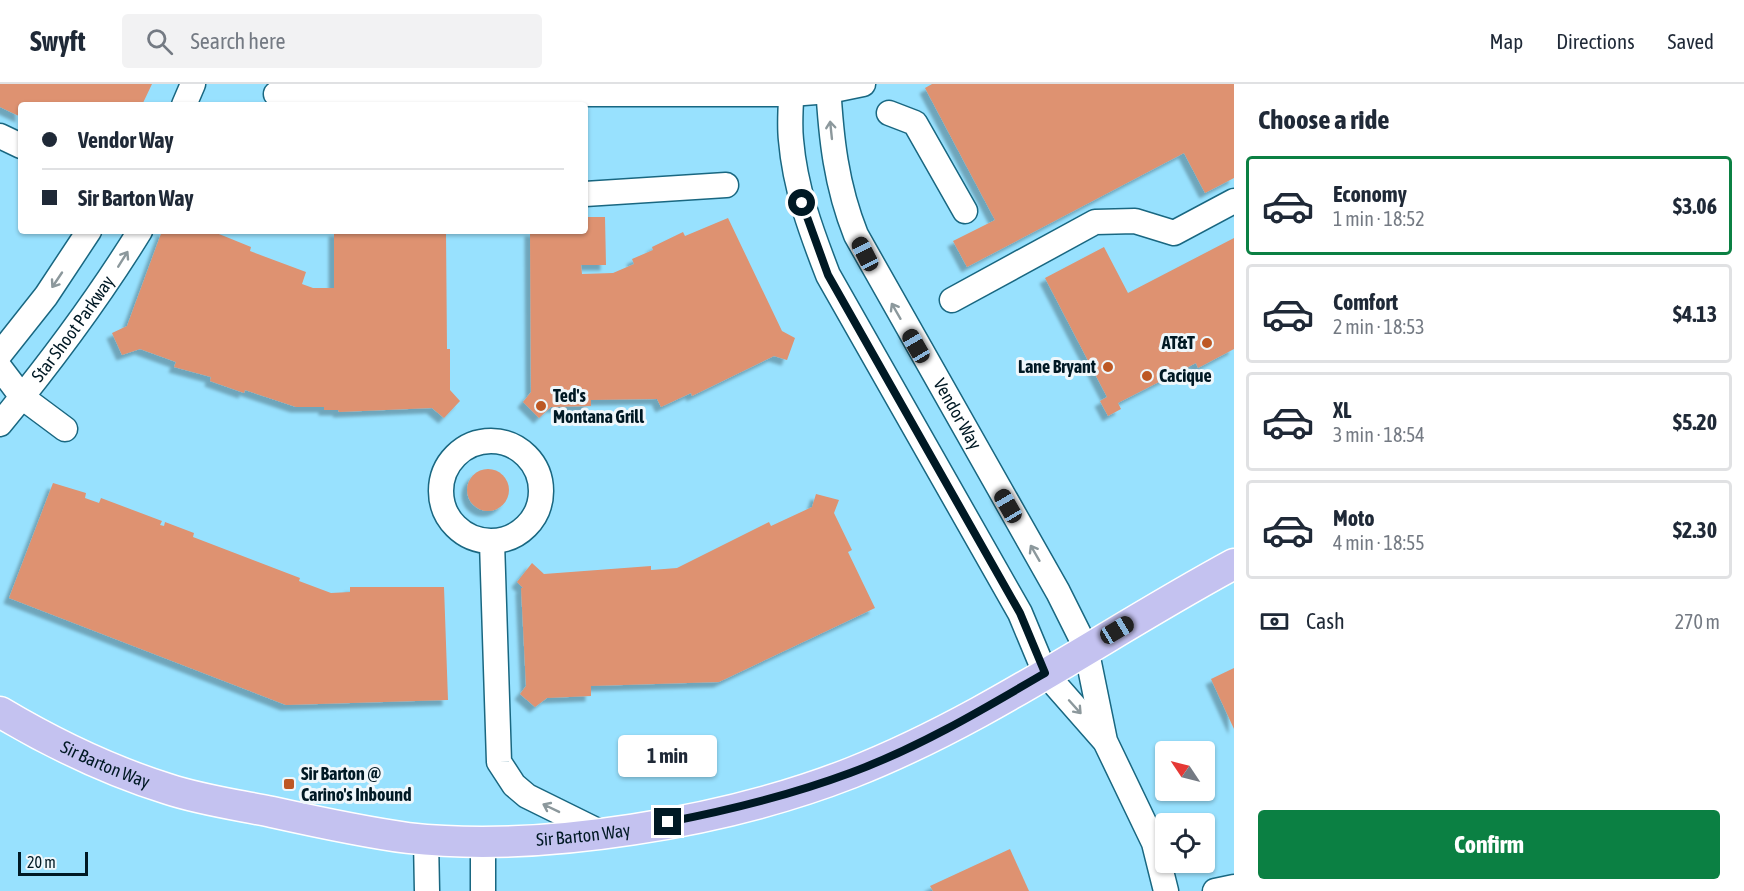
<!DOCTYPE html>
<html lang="en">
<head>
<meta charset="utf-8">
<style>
  :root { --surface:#fff; --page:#f2f2f3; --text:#1f2937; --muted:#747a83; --line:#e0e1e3; --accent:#0b8043 }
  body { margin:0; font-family:"Asap Condensed",sans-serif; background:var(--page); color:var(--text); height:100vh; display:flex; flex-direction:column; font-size:22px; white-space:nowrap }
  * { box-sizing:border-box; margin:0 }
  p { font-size:20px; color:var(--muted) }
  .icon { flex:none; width:33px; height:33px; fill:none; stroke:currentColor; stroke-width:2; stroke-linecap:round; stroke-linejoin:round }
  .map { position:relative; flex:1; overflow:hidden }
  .side { display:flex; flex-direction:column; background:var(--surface); width:510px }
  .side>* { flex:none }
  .top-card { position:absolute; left:18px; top:18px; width:570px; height:132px; border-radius:6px; box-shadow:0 2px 4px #0004; display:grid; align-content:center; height:132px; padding:0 24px; background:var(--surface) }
  .needle { width:39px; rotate:305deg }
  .tools { position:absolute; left:1155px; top:657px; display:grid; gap:12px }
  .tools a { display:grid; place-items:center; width:60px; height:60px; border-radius:6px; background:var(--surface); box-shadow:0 2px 4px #0004; font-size:30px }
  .scale { position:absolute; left:18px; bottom:15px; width:70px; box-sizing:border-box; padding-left:6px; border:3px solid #001924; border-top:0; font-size:16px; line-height:21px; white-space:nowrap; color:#001924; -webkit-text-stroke:4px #eff7fb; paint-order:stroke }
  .end { position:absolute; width:27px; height:27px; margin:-14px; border:8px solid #001924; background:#fff; box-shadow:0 0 0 3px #fff }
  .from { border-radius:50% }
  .bubble { position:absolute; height:42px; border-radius:6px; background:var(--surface); box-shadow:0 2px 4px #0004; font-size:20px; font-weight:700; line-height:42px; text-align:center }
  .car { position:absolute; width:18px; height:36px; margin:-18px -9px; border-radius:8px; box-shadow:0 0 4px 2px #0007; background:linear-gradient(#222 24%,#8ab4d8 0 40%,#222 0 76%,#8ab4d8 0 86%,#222 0) }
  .top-card b { display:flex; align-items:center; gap:21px; height:57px; font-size:22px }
  .top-card b+b { border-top:2px solid var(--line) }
  .top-card i { width:15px; height:15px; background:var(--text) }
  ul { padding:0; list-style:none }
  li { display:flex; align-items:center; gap:18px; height:99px; margin:0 12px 9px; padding:0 12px; border:3px solid var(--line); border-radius:6px }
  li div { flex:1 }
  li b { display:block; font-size:22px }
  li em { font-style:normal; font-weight:700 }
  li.selected { border-color:var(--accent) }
  li>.icon { width:54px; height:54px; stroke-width:1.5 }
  h2 { padding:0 24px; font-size:27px; line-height:72px }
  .pay { display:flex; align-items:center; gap:15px; height:66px; padding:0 24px; font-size:22px }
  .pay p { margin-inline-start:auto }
  .cta { display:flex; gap:12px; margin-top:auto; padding:12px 24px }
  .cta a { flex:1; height:69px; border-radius:6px; background:var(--accent); color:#fff; font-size:24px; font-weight:700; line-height:69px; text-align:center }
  header { display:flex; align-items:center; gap:36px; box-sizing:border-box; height:84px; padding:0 30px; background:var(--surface); border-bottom:2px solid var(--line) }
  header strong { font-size:28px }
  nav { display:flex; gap:33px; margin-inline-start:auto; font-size:21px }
  .search { width:420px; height:54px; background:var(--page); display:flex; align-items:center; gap:15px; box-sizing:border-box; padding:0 21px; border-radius:6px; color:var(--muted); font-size:22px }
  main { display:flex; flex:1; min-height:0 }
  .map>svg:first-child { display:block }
  .building { fill:#de9271; filter:url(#shadow) }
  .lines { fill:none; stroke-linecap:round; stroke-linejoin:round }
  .minor-casing { stroke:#196781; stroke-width:27 }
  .major-casing { stroke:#fff; stroke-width:33 }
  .minor { stroke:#fff; stroke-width:24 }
  .major { stroke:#c4c2f0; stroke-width:30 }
  .oneway { stroke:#8c989c }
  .route { stroke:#001924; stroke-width:8 }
  .poi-dot { fill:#bd5824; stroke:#eff7fb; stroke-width:2 }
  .labels { text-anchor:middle; stroke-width:6; stroke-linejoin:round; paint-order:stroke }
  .street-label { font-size:18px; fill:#001924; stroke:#eff7fb }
  .poi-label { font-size:18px; font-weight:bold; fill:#001924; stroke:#eff7fb; text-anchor:start }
</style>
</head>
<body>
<header>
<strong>Swyft</strong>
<div class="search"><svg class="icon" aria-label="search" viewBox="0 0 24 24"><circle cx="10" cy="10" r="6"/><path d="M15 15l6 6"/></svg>Search here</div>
<nav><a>Map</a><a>Directions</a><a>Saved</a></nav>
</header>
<main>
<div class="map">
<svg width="1234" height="807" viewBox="0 0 1234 807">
  <defs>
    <filter id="shadow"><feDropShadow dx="-5.5" dy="5.5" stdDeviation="1.5" flood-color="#0004"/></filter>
  </defs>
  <rect width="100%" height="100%" fill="#98e1fe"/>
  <!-- building -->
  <g class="building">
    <path d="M0,0H152L142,21H21V33L0,23Z"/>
    <path d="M932,0H1234V94L1205,109L1184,69L967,183L953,157L995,136L925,4Z"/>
    <path d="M585,133H605L606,181H581L582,190L613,189L634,180L632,175L653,166L652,163L683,148L685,152L728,134L782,247L795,254L787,276L774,272L692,312L691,309L661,323L657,315L591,316V322L551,323L539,334L523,318L531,308L530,147H585Z"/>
    <path d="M162,147H211L224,152L251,163L250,167L306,188L302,200L313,204H334V147H446L447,265H450V306L460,317L444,334L432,324L339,328L338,326H324V323H296L245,306L244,309L210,297L211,293L174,283L176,278L140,265L122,271L112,249L127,242Z"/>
    <path d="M1234,154V265L1198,284L1196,279L1118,319L1121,325L1108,332L1100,317L1107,313L1045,194L1104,163L1128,209Z"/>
    <circle cx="488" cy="406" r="21"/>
    <path d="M53,399L86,409L85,414L99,419L101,414L162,437L160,441L164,442L165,438L194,449L193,453L300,494L299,497L331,509L350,508V503H444L448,616L286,621L9,514Z"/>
    <path d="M816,410L839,416L834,429L852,466L848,468L875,524L719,598L591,602V612L547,614L535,623L520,610L526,602L521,504H523L517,498L532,479L544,490L651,482V486L677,484L769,438L771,442L812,423Z"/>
    <path d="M1234,584V645L1211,595Z"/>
    <path d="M1010,765L1029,807H933L930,802Z"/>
  </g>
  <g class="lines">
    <defs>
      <g id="minor">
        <path d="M792,0C791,18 789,38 791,56C795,104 811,147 828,191L1020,529L1045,589L1103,655"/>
        <path id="s1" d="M828,0C831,54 836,101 856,151L1058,508L1086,564L1105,657L1154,759L1166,807"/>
        <path d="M276,10H791L829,7L863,0"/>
        <path d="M184,21L193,0"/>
        <path d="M889,29L915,39L965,127"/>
        <path d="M0,52L21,62"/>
        <path d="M585,110L726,101"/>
        <path d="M952,216L1095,138L1135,137L1174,149L1234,117"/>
        <path d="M0,270L46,212L89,147"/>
        <path d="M0,284L22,313L65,345"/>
        <path id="s2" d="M0,340C51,278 98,215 140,147"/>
        <circle cx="491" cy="407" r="50"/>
        <path d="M492,458L499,678L514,701L527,712L604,750"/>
        <path d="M426,755L427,807"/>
        <path d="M483,807V756"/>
        <path d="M1215,807L1234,803"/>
      </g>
      <g id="major">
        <path id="s3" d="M0,628C52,659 110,687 168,705C201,716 238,721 272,728C317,738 363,748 408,754C542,769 726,738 851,689C986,636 1106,549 1234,480"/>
      </g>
    </defs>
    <!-- minor casing -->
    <use href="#minor" class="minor-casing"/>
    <!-- major casing -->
    <use href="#major" class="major-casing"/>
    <!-- minor -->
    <use href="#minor" class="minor"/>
    <!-- major -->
    <use href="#major" class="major"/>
  </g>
  <!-- one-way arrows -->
  <defs><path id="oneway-shaft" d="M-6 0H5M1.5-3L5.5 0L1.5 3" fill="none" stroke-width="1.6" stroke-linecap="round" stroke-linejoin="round" transform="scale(1.5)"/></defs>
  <g class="oneway">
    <use href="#oneway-shaft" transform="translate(831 46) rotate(-96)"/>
    <use href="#oneway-shaft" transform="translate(123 175) rotate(-58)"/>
    <use href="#oneway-shaft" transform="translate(57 196) rotate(124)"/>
    <use href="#oneway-shaft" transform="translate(896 227) rotate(-120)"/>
    <use href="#oneway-shaft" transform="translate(1035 469) rotate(-120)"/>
    <use href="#oneway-shaft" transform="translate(1075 623) rotate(48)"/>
    <use href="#oneway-shaft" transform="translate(551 724) rotate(-154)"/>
  </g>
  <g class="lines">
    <!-- route -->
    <path class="route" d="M668,738C730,726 791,711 850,689C918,664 982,626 1045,589L1020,529L828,191L802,119"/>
  </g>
  <!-- markers -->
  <g class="poi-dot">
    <circle cx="1207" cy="259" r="6"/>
    <circle cx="1108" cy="283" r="6"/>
    <circle cx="1147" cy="292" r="6"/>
    <circle cx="541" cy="322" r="6"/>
    <rect x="283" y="694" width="12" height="12" rx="3"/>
  </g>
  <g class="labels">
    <!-- street labels -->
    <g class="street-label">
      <text dy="6" stroke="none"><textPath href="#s2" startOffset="120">Star Shoot Parkway</textPath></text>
      <text dy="6" stroke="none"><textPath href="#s1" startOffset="360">Vendor Way</textPath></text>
      <text dy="6" stroke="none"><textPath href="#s3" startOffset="118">Sir Barton Way</textPath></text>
      <text dy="6" stroke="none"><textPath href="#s3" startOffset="606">Sir Barton Way</textPath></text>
    </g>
    <!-- poi labels -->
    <g class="poi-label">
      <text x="1195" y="265" text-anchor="end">AT&amp;T</text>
      <text x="1096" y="289" text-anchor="end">Lane Bryant</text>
      <text x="1159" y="298">Cacique</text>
      <text x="553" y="318">Ted's<tspan x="553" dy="21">Montana Grill</tspan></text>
      <text x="301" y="696">Sir Barton @<tspan x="301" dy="21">Carino's Inbound</tspan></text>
    </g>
  </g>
</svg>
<div class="tools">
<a><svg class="needle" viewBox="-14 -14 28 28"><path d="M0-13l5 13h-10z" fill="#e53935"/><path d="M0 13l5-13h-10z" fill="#747a83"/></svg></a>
<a><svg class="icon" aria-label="locate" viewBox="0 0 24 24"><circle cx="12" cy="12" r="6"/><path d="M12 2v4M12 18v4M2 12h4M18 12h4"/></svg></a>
</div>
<div class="scale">20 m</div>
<i class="end from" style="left:802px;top:119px"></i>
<i class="end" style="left:668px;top:738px"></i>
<div class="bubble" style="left:618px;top:651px;width:99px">1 min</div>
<i class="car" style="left:865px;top:170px;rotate:333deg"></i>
<i class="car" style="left:916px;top:262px;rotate:330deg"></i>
<i class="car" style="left:1008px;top:422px;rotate:330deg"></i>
<i class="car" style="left:1117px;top:546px;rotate:59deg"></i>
<div class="top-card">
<b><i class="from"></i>Vendor Way</b>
<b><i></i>Sir Barton Way</b>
</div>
</div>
<section class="side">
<h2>Choose a ride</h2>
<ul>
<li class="selected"><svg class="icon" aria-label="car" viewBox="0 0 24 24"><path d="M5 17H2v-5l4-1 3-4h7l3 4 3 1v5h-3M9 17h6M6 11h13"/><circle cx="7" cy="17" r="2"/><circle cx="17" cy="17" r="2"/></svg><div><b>Economy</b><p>1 min · 18:52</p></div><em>$3.06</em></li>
<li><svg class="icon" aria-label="car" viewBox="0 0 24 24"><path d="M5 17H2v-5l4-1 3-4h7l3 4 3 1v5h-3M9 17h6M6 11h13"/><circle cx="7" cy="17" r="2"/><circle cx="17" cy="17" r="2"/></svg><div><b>Comfort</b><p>2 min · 18:53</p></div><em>$4.13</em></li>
<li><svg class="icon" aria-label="car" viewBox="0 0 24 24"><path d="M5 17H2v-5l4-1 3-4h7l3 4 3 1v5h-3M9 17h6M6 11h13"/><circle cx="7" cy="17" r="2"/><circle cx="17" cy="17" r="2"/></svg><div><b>XL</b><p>3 min · 18:54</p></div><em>$5.20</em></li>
<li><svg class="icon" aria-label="car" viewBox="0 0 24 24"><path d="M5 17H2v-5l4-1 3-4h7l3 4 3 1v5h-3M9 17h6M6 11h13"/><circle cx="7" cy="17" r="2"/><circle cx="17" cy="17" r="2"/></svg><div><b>Moto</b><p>4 min · 18:55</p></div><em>$2.30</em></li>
</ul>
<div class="pay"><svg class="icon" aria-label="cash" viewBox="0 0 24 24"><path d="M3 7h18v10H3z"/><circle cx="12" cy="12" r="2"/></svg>Cash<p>270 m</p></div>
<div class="cta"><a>Confirm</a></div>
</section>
</main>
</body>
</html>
